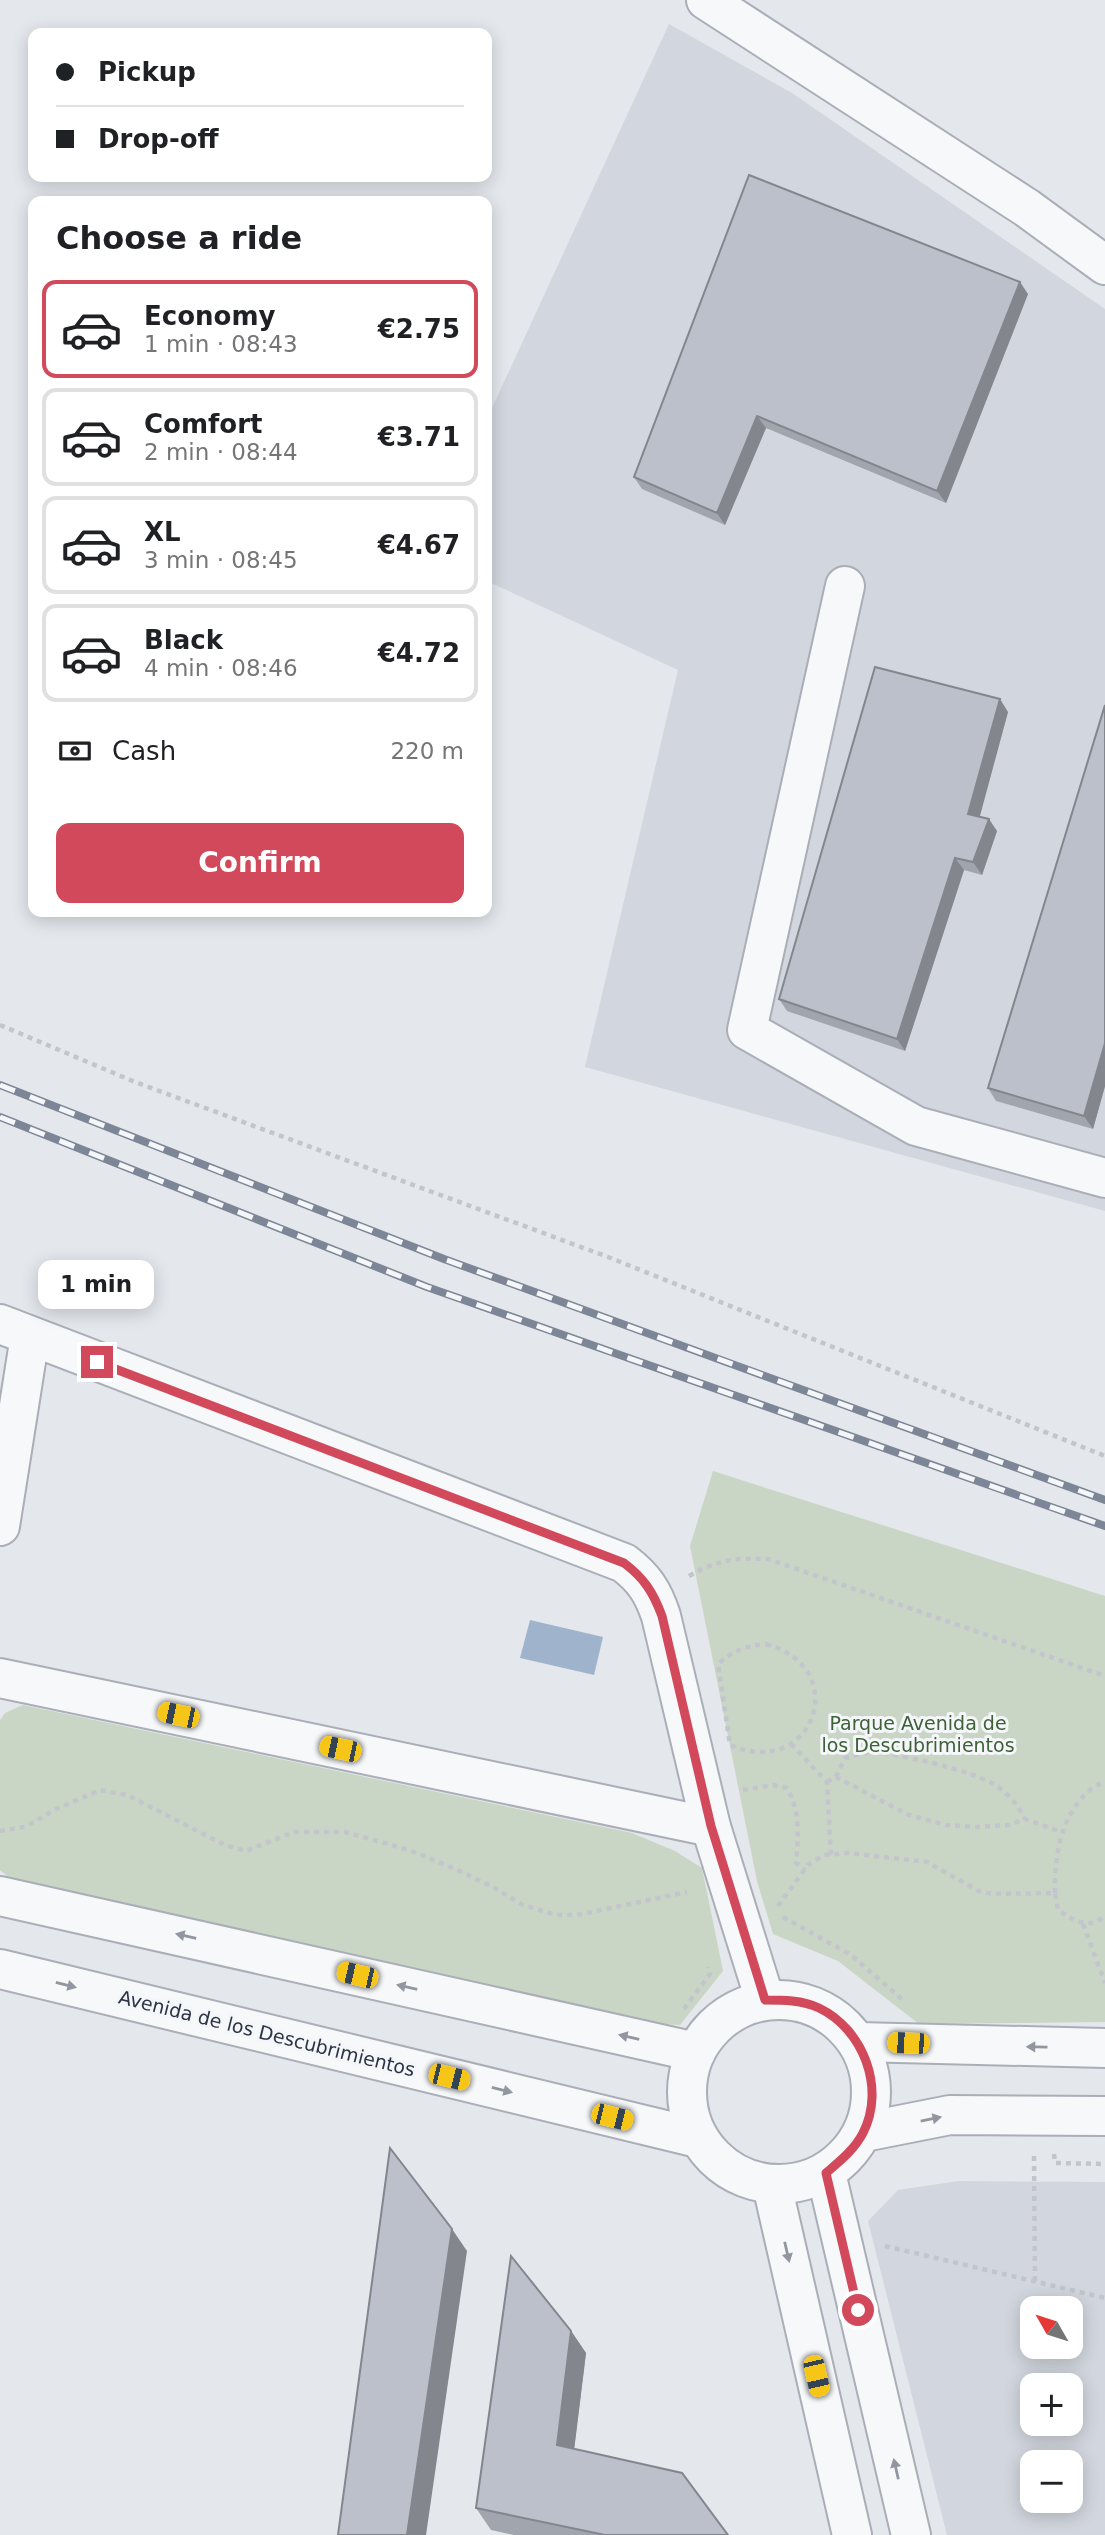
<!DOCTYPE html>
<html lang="en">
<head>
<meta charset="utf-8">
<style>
  :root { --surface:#fff; --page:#f2f2f2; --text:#202124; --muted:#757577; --line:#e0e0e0; --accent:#d1495b }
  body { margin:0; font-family:"DejaVu Sans",sans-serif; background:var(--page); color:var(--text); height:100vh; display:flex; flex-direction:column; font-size:26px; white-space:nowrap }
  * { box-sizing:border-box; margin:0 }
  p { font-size:23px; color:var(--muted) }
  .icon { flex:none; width:38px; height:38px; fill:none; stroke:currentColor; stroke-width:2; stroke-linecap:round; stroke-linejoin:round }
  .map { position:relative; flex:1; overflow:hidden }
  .panel { position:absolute; left:28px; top:196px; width:464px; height:721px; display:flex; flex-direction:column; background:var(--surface); border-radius:14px; box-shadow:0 4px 18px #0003 }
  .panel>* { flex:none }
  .banner { position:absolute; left:28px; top:28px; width:464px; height:154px; border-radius:14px; box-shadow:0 4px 18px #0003; display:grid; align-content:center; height:154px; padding:0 28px; background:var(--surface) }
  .needle { width:46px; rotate:309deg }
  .buttons { position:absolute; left:1020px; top:2296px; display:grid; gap:14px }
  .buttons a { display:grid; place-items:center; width:63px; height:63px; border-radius:14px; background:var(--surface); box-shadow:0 4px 18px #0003; font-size:35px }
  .end { position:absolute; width:32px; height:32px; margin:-16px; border:9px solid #d1495b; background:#fff; box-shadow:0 0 0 4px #fff }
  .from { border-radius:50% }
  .bubble { position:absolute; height:49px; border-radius:14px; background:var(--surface); box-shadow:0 4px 18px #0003; font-size:23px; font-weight:600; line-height:49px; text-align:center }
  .car { position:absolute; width:21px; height:42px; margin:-21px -10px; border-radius:9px; box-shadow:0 0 5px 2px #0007; background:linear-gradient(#f5c518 24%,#345 0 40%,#f5c518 0 76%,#345 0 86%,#f5c518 0) }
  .banner b { display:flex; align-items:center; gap:24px; height:66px; font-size:26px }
  .banner b+b { border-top:2px solid var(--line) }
  .banner i { width:18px; height:18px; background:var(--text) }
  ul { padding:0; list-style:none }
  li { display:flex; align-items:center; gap:21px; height:98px; margin:0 14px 10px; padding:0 14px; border:4px solid var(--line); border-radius:14px }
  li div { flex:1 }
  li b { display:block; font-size:26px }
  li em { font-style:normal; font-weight:600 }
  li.current { border-color:var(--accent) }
  li>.icon { width:63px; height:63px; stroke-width:1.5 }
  h2 { padding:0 28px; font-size:32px; line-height:84px }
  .pay { display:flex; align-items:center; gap:18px; height:77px; padding:0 28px; font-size:26px }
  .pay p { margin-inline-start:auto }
  .primary-button { display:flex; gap:14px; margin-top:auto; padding:14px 28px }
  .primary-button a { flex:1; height:80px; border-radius:14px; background:var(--accent); color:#fff; font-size:28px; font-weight:600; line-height:80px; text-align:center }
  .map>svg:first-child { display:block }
  .built { fill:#d2d6de; fill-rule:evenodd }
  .green { fill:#c9d6c5 }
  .water { fill:#9fb4cc }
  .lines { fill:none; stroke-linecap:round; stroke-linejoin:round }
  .minor-casing { stroke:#a9aeb7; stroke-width:42 }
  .tertiary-casing { stroke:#a9aeb7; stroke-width:42 }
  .path { stroke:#c2c5cb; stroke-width:4.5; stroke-dasharray:5 5; stroke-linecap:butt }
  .minor { stroke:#f7f8fa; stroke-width:38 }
  .tertiary { stroke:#f7f8fa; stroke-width:38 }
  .rail-casing { stroke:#7d8696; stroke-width:8 }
  .rail { stroke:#f4f6f9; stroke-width:5; stroke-dasharray:16; stroke-linecap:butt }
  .wall { fill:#a1a5ae }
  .shaded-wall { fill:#83868d }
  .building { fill:#bbc0ca; stroke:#83868d; stroke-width:2 }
  .oneway { fill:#9196a0 }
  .route { stroke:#d1495b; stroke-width:9 }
  .labels { text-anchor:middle; stroke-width:6; stroke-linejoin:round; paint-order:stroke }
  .park-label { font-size:19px; fill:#3f6138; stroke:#f4f6f9 }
  .street-label { font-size:19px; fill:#2b3445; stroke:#f4f6f9 }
</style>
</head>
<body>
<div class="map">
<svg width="1105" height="2535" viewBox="0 0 1105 2535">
  <rect width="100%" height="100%" fill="#e4e7ec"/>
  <!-- built -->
  <g class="built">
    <path d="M669,24L792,93L1105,309V1211L585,1067L678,670L487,581V419Z"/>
    <path d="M959,2181L1105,2182V2535H947L868,2221L898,2190ZM1032,2308H1071V2347H1032ZM1032,2385H1071V2424H1032ZM1032,2462H1071V2501H1032Z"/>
  </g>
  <!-- green -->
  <g class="green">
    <path d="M713,1471L1105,1596V2022L919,2024L838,1961L773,1934L757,1881L690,1546Z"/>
    <path d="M23,1705L632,1833L675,1851L702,1868L723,1971L680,2025L662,2024L11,1879L0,1870V1720L5,1713Z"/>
  </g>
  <!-- water -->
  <path class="water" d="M530,1620L603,1637L594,1675L520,1658Z"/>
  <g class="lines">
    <defs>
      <g id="minor">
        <path d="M706,0L1027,208L1105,265"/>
        <path d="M845,586L747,1030L916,1126L1105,1178"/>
        <path d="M0,1324L624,1563C644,1578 653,1592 661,1616L711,1827L765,2000"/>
        <path d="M0,1526L30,1336"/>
        <path d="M0,1678L711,1827"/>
        <path d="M826,2173L911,2535"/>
        <path d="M772,2185L852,2535"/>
      </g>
      <g id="tertiary">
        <path d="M0,1896L696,2052"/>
        <path d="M0,1969L698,2138"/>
        <circle cx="779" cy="2092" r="92"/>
        <path d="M858,2042L1105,2048"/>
        <path d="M864,2132L950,2115L1105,2116"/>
      </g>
    </defs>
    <!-- minor casing -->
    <use href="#minor" class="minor-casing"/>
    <!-- tertiary casing -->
    <use href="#tertiary" class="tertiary-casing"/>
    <!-- path -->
    <g class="path">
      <path d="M0,1025L135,1082L608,1257L1105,1456"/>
      <path d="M689,1576C719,1559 734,1558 768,1559L1105,1676"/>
      <path d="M766,1644C854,1668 813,1781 730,1745L718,1664C733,1651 745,1646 766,1644Z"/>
      <path d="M791,1744L827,1782L831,1855"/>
      <path d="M836,1777L845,1758C852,1757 859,1753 866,1753C890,1750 977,1772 997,1786C1010,1795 1018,1806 1025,1819"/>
      <path d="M827,1782L836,1777L909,1815L946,1825L977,1827L1009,1825L1025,1819L1061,1832"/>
      <path d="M743,1790L773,1785L787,1788C801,1813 798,1836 796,1863L805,1870"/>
      <path d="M0,1831L25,1827L56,1809L100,1790L127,1795L225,1845L246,1851L294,1832H345L409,1850L453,1868L491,1886L523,1905L556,1915H577L687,1892"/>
      <path d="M1055,1893C1054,1852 1063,1800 1105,1781"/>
      <path d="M778,1906L808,1865L824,1855L848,1853L927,1862L979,1891L992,1894L1055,1893L1058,1910C1075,1921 1088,1930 1105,1916"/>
      <path d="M783,1917L851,1955L904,2001"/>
      <path d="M1083,1924L1105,1983"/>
      <path d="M684,2009L710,1974L708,1967"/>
      <path d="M1054,2154L1055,2163L1105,2164"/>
      <path d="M1034,2156L1035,2282"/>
      <path d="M885,2246L1105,2298"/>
    </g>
    <!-- minor -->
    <use href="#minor" class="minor"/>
    <!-- tertiary -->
    <use href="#tertiary" class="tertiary"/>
    <defs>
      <g id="rail">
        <path d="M0,1085L444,1259L1105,1500"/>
        <path d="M0,1117L427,1287L1105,1526"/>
      </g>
    </defs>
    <!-- rail casing -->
    <use href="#rail" class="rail-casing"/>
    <!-- rail -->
    <use href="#rail" class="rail"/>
  </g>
  <!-- wall -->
  <g class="wall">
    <path d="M749,175L1028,294L946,503L766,428L725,525L642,489L634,477Z"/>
    <path d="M1105,705V1086L1093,1129L996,1101L988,1088Z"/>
    <path d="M1008,712L979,817L997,831L982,875L964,870L905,1051L787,1011L779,999Z"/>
    <path d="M571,2331L586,2353L574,2449L728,2535H514L491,2530L476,2508Z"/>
  </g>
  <!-- shaded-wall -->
  <g class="shaded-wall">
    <path d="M1020,282L1028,294L946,503L937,491Z"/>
    <path d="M757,416L766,428L725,525L717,513Z"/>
    <path d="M1000,699L1008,712L977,827L968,814Z"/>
    <path d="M989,819L997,831L982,875L973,862Z"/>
    <path d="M955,858L964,870L905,1051L897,1039Z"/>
    <path d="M1105,1043V1086L1093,1129L1084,1116Z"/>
    <path d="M452,2229L467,2251L426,2535H407Z"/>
    <path d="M571,2331L586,2353L572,2467L557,2445Z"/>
  </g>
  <!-- building -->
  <g class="building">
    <path d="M749,175L1020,282L937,491L757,416L717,513L634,477Z"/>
    <path d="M875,667L1000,699L968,814L989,819L973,862L955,858L897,1039L779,999Z"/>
    <path d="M1105,705V1043L1084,1116L988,1088Z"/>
    <path d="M390,2148L452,2229L407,2535H338Z"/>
    <path d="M511,2256L571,2331L557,2445L682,2473L728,2535H605L476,2508Z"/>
  </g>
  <!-- one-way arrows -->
  <defs><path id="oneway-solid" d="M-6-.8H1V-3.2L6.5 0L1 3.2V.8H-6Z" transform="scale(1.75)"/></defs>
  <g class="oneway">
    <use href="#oneway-solid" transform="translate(186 1936) rotate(-167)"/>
    <use href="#oneway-solid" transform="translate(66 1985) rotate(14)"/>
    <use href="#oneway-solid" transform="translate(407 1987) rotate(-167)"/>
    <use href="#oneway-solid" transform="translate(629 2037) rotate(-167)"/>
    <use href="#oneway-solid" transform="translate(1037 2047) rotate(-179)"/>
    <use href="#oneway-solid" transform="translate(502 2090) rotate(14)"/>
    <use href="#oneway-solid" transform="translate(931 2119) rotate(-11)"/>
    <use href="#oneway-solid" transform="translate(787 2252) rotate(77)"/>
    <use href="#oneway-solid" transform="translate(896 2469) rotate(-103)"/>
  </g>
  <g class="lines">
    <!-- route -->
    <path class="route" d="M97,1362L624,1563C644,1578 653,1592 662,1616L711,1826L765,2000C783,2000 802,2000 819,2008C863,2029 886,2088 863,2133C854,2150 840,2161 826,2173L858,2310"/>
  </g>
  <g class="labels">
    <!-- park labels -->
    <g class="park-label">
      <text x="918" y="1730">Parque Avenida de<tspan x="918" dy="22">los Descubrimientos</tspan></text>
    </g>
    <!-- street labels -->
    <g class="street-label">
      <text transform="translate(267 2033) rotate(14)" y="7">Avenida de los Descubrimientos</text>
    </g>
  </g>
</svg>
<div class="buttons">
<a><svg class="needle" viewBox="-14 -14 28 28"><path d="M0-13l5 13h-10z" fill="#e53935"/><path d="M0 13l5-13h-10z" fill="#757577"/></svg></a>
<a>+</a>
<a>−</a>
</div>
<i class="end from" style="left:858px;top:2310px"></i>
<i class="end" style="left:97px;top:1362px"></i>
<div class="bubble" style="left:38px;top:1260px;width:116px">1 min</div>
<i class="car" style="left:178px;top:1715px;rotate:282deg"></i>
<i class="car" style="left:340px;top:1749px;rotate:282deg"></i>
<i class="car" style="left:357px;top:1975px;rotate:283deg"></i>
<i class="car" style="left:908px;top:2043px;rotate:272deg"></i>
<i class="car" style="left:449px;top:2077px;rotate:104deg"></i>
<i class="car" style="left:612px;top:2117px;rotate:104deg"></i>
<i class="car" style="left:816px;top:2376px;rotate:167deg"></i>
<div class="banner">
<b><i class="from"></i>Pickup</b>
<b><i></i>Drop-off</b>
</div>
<section class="panel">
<h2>Choose a ride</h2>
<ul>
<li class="current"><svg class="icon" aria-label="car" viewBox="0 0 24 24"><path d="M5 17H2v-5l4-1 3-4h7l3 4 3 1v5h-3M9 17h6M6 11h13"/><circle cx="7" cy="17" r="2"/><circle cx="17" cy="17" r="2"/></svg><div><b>Economy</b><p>1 min · 08:43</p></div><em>€2.75</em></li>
<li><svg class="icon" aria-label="car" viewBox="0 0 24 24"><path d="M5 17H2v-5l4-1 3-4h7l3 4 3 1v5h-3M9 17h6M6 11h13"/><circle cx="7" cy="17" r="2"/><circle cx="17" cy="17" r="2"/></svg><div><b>Comfort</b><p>2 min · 08:44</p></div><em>€3.71</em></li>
<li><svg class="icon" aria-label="car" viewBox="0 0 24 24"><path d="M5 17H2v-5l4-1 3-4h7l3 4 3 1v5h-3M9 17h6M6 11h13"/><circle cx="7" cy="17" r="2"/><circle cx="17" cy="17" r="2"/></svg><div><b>XL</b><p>3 min · 08:45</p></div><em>€4.67</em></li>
<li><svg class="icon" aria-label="car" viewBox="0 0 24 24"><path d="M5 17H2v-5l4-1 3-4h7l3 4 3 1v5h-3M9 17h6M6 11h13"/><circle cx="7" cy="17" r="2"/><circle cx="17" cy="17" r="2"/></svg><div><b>Black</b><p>4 min · 08:46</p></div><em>€4.72</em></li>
</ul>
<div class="pay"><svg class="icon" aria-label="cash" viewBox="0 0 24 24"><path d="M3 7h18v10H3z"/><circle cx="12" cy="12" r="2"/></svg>Cash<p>220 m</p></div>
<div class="primary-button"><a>Confirm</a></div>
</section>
</div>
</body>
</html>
